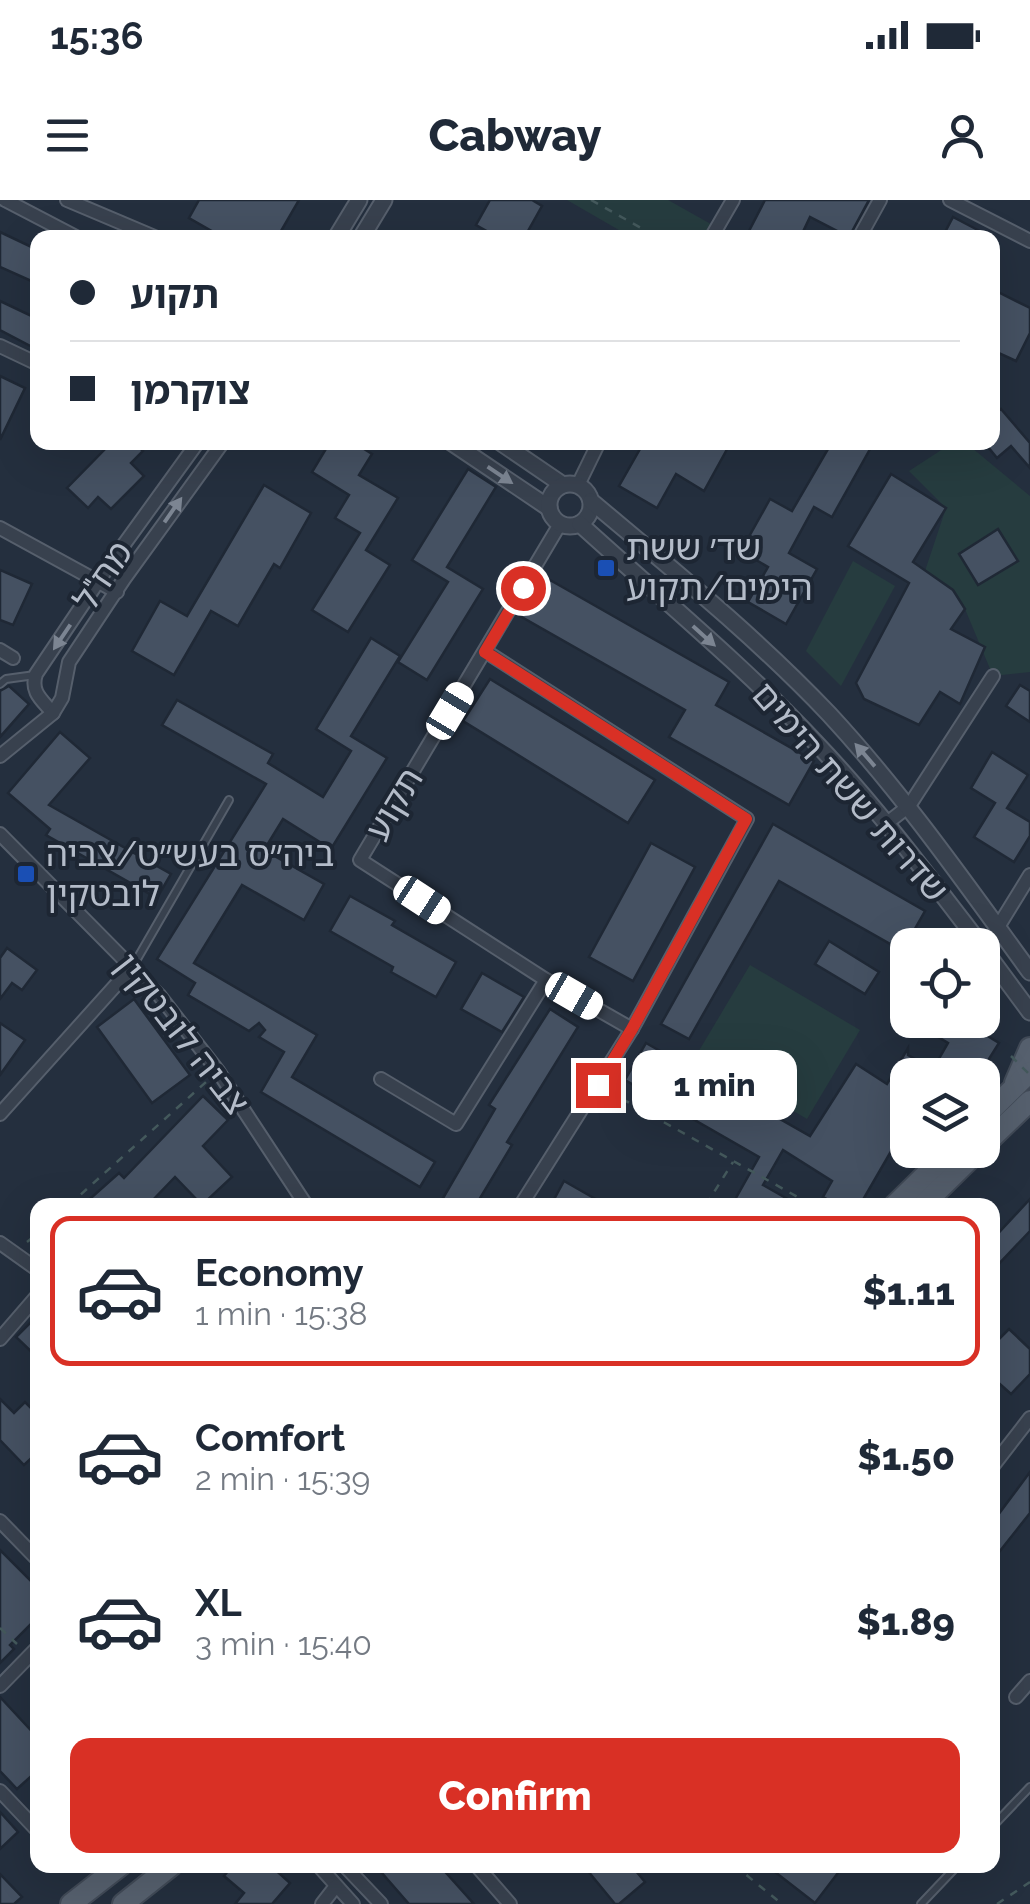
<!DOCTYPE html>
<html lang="en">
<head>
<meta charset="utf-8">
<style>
  :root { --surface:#fff; --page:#f6f6f7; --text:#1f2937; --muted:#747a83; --line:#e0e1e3; --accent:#d93025 }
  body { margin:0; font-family:Raleway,"Noto Sans Hebrew",sans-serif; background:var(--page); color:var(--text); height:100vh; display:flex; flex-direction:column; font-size:38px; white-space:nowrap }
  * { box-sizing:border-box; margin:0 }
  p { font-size:32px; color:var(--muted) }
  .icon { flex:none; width:55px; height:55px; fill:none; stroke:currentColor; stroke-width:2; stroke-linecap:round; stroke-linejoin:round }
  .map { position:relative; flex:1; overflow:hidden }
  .drawer { position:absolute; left:30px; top:998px; width:970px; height:675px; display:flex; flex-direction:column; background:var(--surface); border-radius:20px; box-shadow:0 10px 40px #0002 }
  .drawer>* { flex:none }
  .guide { position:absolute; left:30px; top:30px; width:970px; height:220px; border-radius:20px; box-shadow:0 10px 40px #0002; display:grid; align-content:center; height:220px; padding:0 40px; background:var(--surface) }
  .fabs { position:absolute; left:890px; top:728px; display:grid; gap:20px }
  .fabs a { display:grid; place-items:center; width:110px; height:110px; border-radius:20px; background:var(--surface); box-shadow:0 10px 40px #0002; font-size:50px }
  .end { position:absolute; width:45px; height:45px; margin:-22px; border:12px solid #d93025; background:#fff; box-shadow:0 0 0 5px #fff }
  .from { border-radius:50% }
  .bubble { position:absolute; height:70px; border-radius:20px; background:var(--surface); box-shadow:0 10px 40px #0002; font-size:32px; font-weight:800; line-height:70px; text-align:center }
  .car { position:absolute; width:30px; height:60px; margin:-30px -15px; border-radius:12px; box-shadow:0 0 8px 2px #0007; background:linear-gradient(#fff 24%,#345 0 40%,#fff 0 76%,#345 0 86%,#fff 0) }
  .guide b { display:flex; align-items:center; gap:35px; height:95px; font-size:38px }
  .guide b+b { border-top:2px solid var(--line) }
  .guide i { width:25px; height:25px; background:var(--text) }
  ul { padding:18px 0 0; list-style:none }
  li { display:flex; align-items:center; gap:30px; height:150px; margin:0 20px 15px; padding:0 20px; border:5px solid transparent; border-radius:20px }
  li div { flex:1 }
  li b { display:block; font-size:38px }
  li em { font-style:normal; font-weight:800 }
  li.current { border-color:var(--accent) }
  li>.icon { width:90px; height:90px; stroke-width:1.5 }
  .cta { display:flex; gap:20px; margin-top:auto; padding:20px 40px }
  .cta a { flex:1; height:115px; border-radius:20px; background:var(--accent); color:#fff; font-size:40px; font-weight:800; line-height:115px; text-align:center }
  .status { display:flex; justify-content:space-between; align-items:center; height:70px; padding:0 50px; background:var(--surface); direction:ltr }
  .status svg { height:28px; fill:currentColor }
  header { display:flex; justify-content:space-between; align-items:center; height:130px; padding:0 40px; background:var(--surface); font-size:45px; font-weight:800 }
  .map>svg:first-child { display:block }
  .green { fill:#263c3f }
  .building { fill:#455162; stroke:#1f2835; stroke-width:2.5 }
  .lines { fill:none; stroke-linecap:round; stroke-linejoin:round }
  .service-casing { stroke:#565f6c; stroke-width:10 }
  .minor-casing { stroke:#565f6c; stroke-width:16 }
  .tertiary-casing { stroke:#565f6c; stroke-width:19 }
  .primary-casing { stroke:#414a57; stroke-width:24 }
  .path { stroke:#44595c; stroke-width:2.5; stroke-dasharray:8 8; stroke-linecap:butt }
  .service { stroke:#38414e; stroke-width:6 }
  .minor { stroke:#38414e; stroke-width:12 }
  .tertiary { stroke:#38414e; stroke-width:15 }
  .primary { stroke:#56606e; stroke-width:20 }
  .path-bridge { stroke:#44595c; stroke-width:2.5; stroke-dasharray:8 8; stroke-linecap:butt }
  .oneway { fill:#7c8592 }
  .route { stroke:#d93025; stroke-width:12 }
  .transit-dot { fill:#1a4fb4; stroke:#1d2633; stroke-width:4 }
  .labels { text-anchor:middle; stroke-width:8; stroke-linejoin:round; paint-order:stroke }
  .poi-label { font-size:35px; fill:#b4bcc9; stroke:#1d2633; text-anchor:start }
  .street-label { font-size:35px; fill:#b4bcc9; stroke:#1d2633 }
</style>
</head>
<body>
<div class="status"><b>15:36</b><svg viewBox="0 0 49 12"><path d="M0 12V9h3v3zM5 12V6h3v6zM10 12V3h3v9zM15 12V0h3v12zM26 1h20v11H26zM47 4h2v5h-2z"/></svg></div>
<header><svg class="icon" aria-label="menu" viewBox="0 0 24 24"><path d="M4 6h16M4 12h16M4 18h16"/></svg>Cabway<svg class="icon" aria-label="person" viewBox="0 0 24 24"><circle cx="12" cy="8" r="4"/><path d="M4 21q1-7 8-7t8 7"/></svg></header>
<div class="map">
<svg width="1030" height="1704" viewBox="0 0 1030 1704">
  <rect width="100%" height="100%" fill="#242f3e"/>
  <!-- green -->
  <g class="green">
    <path d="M567,0H668L734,37H631Z"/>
    <path d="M952,243H966L1030,296V472L993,476L965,409L925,371L946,308L909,271Z"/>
    <path d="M853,361L895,386L841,486L806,451Z"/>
    <path d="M750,765L860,830L807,919L697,854Z"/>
  </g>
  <!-- building -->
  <g class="building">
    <path d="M199,0H299L277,38H224L189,18Z"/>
    <path d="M490,0H532L542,6L524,38H499L476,25Z"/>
    <path d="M765,0H869L849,37L810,17L800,38H761L749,31Z"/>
    <path d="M953,17L993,38H942Z"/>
    <path d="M0,32L38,50V84L0,67Z"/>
    <path d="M992,89L1030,108V133L1016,161L992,150Z"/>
    <path d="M0,101L38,119V150L0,130Z"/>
    <path d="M0,176L25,188L0,240Z"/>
    <path d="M1001,209L1030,243V268L1011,246L997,258L984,242H992V216Z"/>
    <path d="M112,242H134L143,251L131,263L144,276L111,309L98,297L88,308L67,288Z"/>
    <path d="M330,242H353L372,254L359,275L398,298L366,350L390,365L348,432L312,410L360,333L335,318L349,295L312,272Z"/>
    <path d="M644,242H731L704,291L676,274L657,308L619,286Z"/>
    <path d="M832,242H874L832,317L814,307L789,353L817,369L786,424L748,402L768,367L741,351L770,299L792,311Z"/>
    <path d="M468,269L496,287L447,367L483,389L427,480L398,462L448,382L412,360Z"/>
    <path d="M891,274L946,308L913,362L953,390L965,409L951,429L985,447L960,504L940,492L919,525L864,499L856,483L909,383L848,346Z"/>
    <path d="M264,285L311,313L280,368L274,364L238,426L211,411L174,475L132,451L160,401L187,416Z"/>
    <path d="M998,329L1018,361L978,385L959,354Z"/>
    <path d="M0,370L32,384L13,425L0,420Z"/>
    <path d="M543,376L729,482L716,505L814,561L789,605L669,537L685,510L520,416Z"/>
    <path d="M371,438L400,456L351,536L387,558L331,649L283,619L264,650L324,684L304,720L242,685L194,763L317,835L292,877L435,962L420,987L261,892L284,852L259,837L265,830L259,823L249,831L188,795L195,783L157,759L266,584L162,525L177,500L273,554L268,563L323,597L351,551L316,529Z"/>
    <path d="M490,479L655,580L628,623L463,521Z"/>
    <path d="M1020,485L1030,491V522L1006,506Z"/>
    <path d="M9,486L29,504L0,537V491Z"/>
    <path d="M60,532L90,558L49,605L171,674L157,698L46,635L50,629L8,593Z"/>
    <path d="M992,552L1028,575L1007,608L1030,622V636L1014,662L974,637L995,603L971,588Z"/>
    <path d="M773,624L925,711L908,741V754L779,681L689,839L661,824Z"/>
    <path d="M651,643L695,667L633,781L589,757Z"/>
    <path d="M350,696L395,721L392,725L456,762L436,797L391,772L393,767L330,731Z"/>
    <path d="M829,741L879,772L865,794L815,764Z"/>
    <path d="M7,748L37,770L22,790L12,783L0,799V758Z"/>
    <path d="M482,773L524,797L502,832L461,809Z"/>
    <path d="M134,799L190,875L152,903L97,827Z"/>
    <path d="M550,809L578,827L507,942L512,945L476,1005H439L495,909L489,905Z"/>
    <path d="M910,820H961L999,843L979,875H958L937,862L948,843Z"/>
    <path d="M0,823L25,840L0,875Z"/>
    <path d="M646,843L810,936L856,864L887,884L908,848V855L943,875H908V922L860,1005H838L823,997L832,981L783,950L763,985L798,1005H732L759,957L625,880Z"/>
    <path d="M203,896L228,920L203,946L232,977L202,1005L175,977L148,1005H83L119,973L124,978Z"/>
    <path d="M564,981L606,1005H551Z"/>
    <path d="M1030,999V1031L992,1071V1040Z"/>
    <path d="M38,1115V1158L16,1137Z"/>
    <path d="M1009,1129L1030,1149V1174L1011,1194L992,1177V1146Z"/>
    <path d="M0,1199L14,1213L25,1202L38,1215V1252L24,1265L0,1240Z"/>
    <path d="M1030,1272V1313L992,1361V1323Z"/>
    <path d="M0,1350L38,1388V1417L10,1445L14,1449L0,1463Z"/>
    <path d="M0,1497L38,1538V1570L17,1589L0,1571Z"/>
    <path d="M0,1612L18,1632L0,1649Z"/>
    <path d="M233,1665H270L290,1683L272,1704H235L244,1693L224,1676Z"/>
    <path d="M375,1665H439L474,1704H409Z"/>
    <path d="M583,1665H631L645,1682L619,1704H615Z"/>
    <path d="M766,1665H844L815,1703Z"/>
    <path d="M0,1674L22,1697L14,1704H0Z"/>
  </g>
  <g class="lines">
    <defs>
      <g id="service">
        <path d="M0,484L6,479L35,475"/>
        <path d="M133,766L229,600"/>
        <path d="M992,1627L1030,1587"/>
        <path d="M921,1704L958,1665"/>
      </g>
      <g id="minor">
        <path d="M5,0L78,38"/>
        <path d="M67,0L157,38"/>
        <path d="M950,0L1030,41"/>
        <path d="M711,38L733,0"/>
        <path d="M859,38L880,0"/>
        <path d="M0,146L38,164"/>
        <path d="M578,285L599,242"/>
        <path d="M560,324L360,660L546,780L632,829"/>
        <path d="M0,328L117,392"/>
        <path d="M0,450L13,458"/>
        <path d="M485,451L747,619L632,829L521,1005"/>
        <path d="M53,513C42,500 30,492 36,474L112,361L198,242"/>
        <path d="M0,556L53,513L62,498L69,462L124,379L223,242"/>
        <path d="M887,623L909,606L993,476"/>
        <path d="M0,634L159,795L218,871L306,1005"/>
        <path d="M998,727L1030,675"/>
        <path d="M381,879L456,924L546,780"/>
        <path d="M0,914L133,766"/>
        <path d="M0,1043L38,1070"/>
        <path d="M0,1139L38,1095"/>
        <path d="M992,1267L1030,1218"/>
        <path d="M0,1321L38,1360"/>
        <path d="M0,1486L38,1447"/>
        <path d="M1016,1497L1030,1481"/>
        <path d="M0,1591L38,1631"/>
        <path d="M318,1665L353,1704"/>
        <path d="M344,1665L381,1704"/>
        <path d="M476,1665L510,1704"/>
        <path d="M322,1704L336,1686"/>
      </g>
      <g id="tertiary">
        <path d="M336,38L359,0"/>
        <path d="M361,38L384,0"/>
        <path d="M451,242L549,308"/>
        <path d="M500,242L563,285"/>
        <circle cx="570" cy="305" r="21"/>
        <path d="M591,301C672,369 756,437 829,514C903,594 966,684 1030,772"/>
        <path d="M580,324C659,396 743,465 816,543C876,606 928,676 981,745"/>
        <path d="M982,747L1030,812"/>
      </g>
      <g id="primary">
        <path d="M1015,883L1030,848"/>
        <path d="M982,919L1030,872"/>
        <path d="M982,947L1030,901"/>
        <path d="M895,1005L951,950"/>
        <path d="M923,1005L979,950"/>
        <path d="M71,1704L121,1665"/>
        <path d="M123,1704L172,1665"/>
      </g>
    </defs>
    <!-- service casing -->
    <use href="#service" class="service-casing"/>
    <!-- minor casing -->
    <use href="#minor" class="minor-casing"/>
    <!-- tertiary casing -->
    <use href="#tertiary" class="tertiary-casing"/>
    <!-- primary casing -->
    <use href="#primary" class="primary-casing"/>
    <!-- path -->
    <g class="path">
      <path d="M591,0L659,38"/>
      <path d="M608,891L812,1005"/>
      <path d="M69,1005L206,882"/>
      <path d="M706,1005L733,962"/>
      <path d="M27,1042L38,1033"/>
      <path d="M0,1428L17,1444"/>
      <path d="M69,1665L79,1677"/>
      <path d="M734,1665L782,1704"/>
      <path d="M997,1704L1030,1682"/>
    </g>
    <!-- service -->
    <use href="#service" class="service"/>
    <!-- minor -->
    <use href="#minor" class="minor"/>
    <!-- tertiary -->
    <use href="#tertiary" class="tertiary"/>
    <!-- primary -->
    <use href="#primary" class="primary"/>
    <!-- path-bridge -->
    <path class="path-bridge" d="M1011,856L1030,875"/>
  </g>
  <!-- one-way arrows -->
  <defs><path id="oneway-solid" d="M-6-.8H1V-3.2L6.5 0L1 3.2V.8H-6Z" transform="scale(2.5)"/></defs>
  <g class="oneway">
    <use href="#oneway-solid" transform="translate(500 275) rotate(34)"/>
    <use href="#oneway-solid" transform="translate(173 310) rotate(-55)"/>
    <use href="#oneway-solid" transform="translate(704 436) rotate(42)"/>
    <use href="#oneway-solid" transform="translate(62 437) rotate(124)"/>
    <use href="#oneway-solid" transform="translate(865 555) rotate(-131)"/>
  </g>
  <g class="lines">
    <!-- route -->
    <path class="route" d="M523,388L485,452L746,619L632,829L598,885"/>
  </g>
  <!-- markers -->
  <g class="transit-dot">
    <rect x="596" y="358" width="20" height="20" rx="5"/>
    <rect x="16" y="664" width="20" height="20" rx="5"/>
  </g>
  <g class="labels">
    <!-- poi labels -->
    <g class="poi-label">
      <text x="626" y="360">שד׳ ששת<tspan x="626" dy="40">הימים/תקוע</tspan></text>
      <text x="46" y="666">ביה״ס בעש״ט/צביה<tspan x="46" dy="40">לובטקין</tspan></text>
    </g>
    <!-- street labels -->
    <g class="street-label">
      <text transform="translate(103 376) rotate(-56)" y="12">מח"ל</text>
      <text transform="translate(850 592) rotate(49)" y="12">שדרות ששת הימים</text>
      <text transform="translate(394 604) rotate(-59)" y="12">תקוע</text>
      <text transform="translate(182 834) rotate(52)" y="12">צביה לובטקין</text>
    </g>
  </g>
</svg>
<div class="fabs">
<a><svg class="icon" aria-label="locate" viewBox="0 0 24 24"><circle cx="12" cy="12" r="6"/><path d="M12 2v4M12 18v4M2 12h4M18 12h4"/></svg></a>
<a><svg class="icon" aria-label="layers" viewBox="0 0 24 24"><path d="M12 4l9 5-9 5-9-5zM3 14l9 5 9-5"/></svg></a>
</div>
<i class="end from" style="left:523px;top:388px"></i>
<i class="end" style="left:598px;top:885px"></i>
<div class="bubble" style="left:632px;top:850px;width:165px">1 min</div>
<i class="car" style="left:450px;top:511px;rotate:31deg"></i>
<i class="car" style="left:422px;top:700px;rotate:123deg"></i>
<i class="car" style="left:574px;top:796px;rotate:120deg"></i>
<div class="guide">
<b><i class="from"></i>תקוע</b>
<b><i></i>צוקרמן</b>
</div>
<section class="drawer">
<ul>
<li class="current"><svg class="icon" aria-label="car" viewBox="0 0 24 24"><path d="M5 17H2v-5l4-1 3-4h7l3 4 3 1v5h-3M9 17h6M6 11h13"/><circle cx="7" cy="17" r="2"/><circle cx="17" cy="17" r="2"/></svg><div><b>Economy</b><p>1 min · 15:38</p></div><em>$1.11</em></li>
<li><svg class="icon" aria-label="car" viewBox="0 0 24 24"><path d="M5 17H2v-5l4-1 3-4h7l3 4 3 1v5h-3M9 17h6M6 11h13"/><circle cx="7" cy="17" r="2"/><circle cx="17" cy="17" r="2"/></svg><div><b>Comfort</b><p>2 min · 15:39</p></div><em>$1.50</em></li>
<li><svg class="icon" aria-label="car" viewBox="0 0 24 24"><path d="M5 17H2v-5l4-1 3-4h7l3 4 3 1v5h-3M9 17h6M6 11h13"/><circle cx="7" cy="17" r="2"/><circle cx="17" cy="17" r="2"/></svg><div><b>XL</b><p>3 min · 15:40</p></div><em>$1.89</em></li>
</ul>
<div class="cta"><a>Confirm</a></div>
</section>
</div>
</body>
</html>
